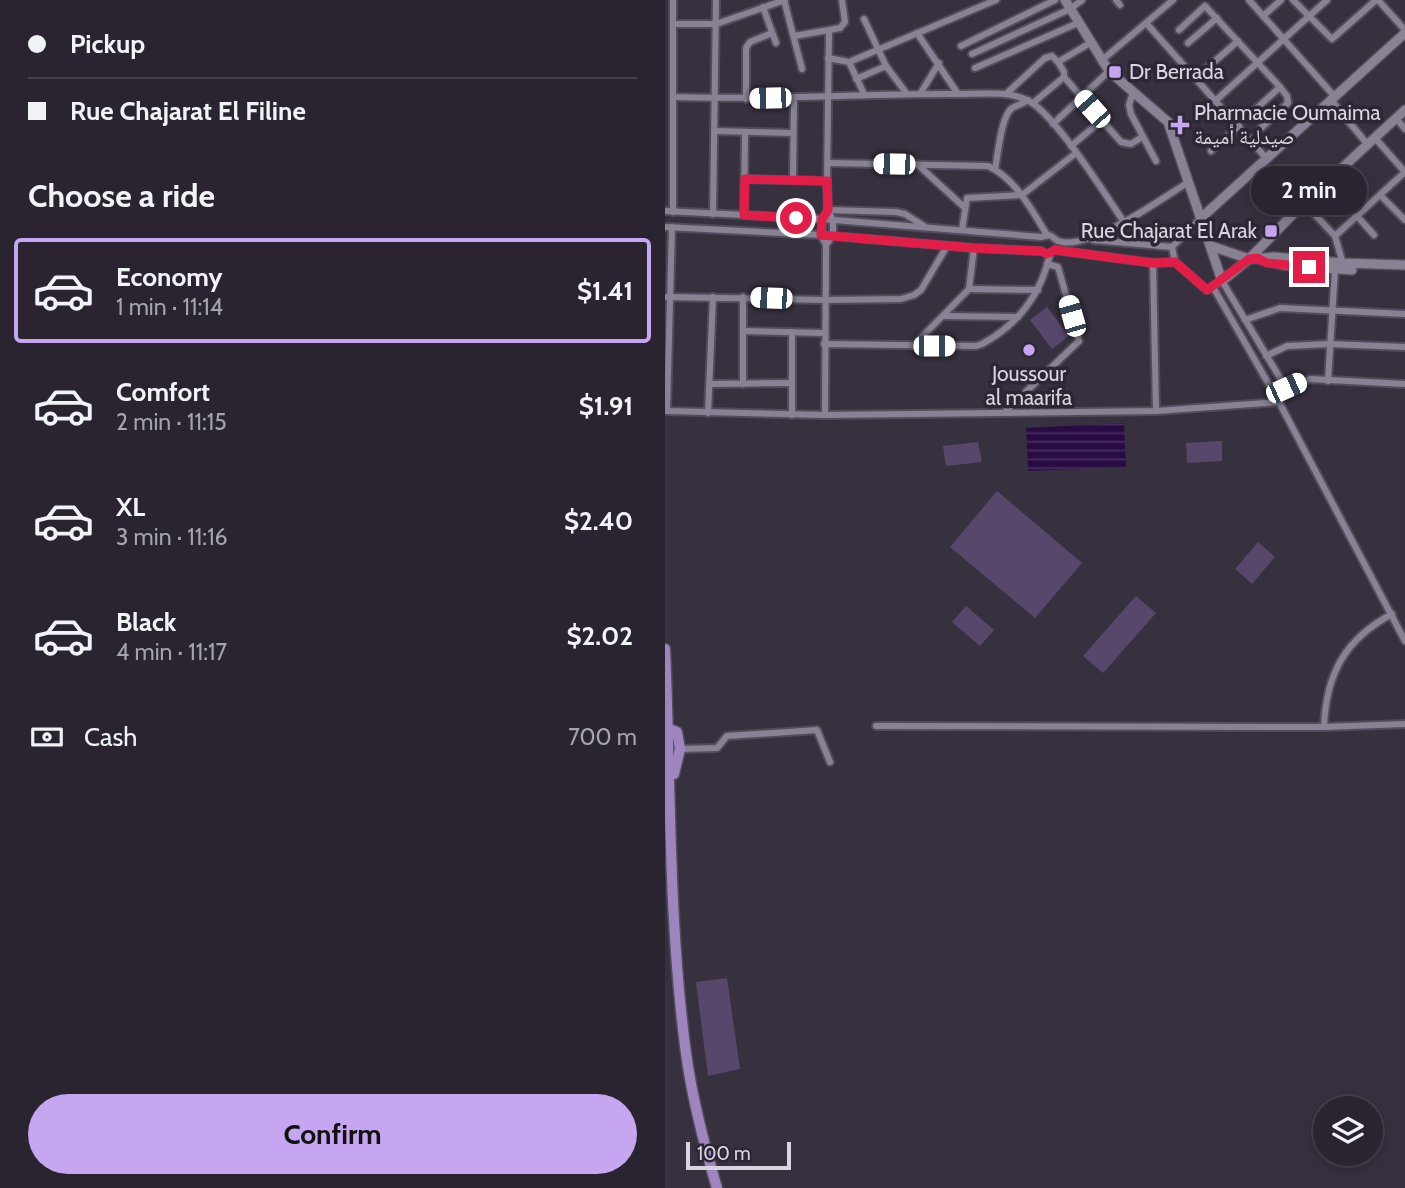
<!DOCTYPE html>
<html lang="en">
<head>
<meta charset="utf-8">
<style>
  :root { --surface:#29242f; --page:#312c37; --text:#f1f3f6; --muted:#a5a4aa; --line:#45414b; --accent:#c6a6f0 }
  body { margin:0; font-family:Cabin,"Noto Naskh Arabic",sans-serif; background:var(--page); color:var(--text); height:100vh; display:flex; flex-direction:column; font-size:26px; white-space:nowrap }
  * { box-sizing:border-box; margin:0 }
  p { font-size:23px; color:var(--muted) }
  .icon { flex:none; width:38px; height:38px; fill:none; stroke:currentColor; stroke-width:2; stroke-linecap:round; stroke-linejoin:round }
  .map { position:relative; flex:1; overflow:hidden }
  .details { display:flex; flex-direction:column; background:var(--surface); width:665px }
  .details>* { flex:none }
  .banner { display:grid; align-content:center; height:154px; padding:0 28px; background:var(--surface) }
  .controls { position:absolute; left:648px; top:1096px; display:grid; gap:14px }
  .controls a { display:grid; place-items:center; width:70px; height:70px; border-radius:50%; background:var(--surface); box-shadow:0 4px 18px #0003,0 0 0 2px var(--line); font-size:35px }
  .scale { position:absolute; left:21px; bottom:18px; width:105px; box-sizing:border-box; padding-left:7px; border:4px solid #d9d5de; border-top:0; font-size:19px; line-height:24px; white-space:nowrap; color:#d9d5de; -webkit-text-stroke:5px #2d2735; paint-order:stroke }
  .end { position:absolute; width:32px; height:32px; margin:-16px; border:9px solid #e11d48; background:#fff; box-shadow:0 0 0 4px #fff }
  .from { border-radius:50% }
  .bubble { position:absolute; height:49px; border-radius:24px; background:var(--surface); box-shadow:0 4px 18px #0003,0 0 0 2px var(--line); font-size:23px; font-weight:700; line-height:49px; text-align:center }
  .car { position:absolute; width:21px; height:42px; margin:-21px -10px; border-radius:9px; box-shadow:0 0 5px 2px #0007; background:linear-gradient(#fff 24%,#345 0 40%,#fff 0 76%,#345 0 86%,#fff 0) }
  .banner b { display:flex; align-items:center; gap:24px; height:66px; font-size:26px }
  .banner b+b { border-top:2px solid var(--line) }
  .banner i { width:18px; height:18px; background:var(--text) }
  ul { padding:0; list-style:none }
  li { display:flex; align-items:center; gap:21px; height:105px; margin:0 14px 10px; padding:0 14px; border:4px solid transparent; border-radius:7px }
  li div { flex:1 }
  li b { display:block; font-size:26px }
  li em { font-style:normal; font-weight:700 }
  li.on { border-color:var(--accent) }
  li>.icon { width:63px; height:63px; stroke-width:1.5 }
  h2 { padding:0 28px; font-size:32px; line-height:84px }
  .pay { display:flex; align-items:center; gap:18px; height:77px; padding:0 28px; font-size:26px }
  .pay p { margin-inline-start:auto }
  .button { display:flex; gap:14px; margin-top:auto; padding:14px 28px }
  .button a { flex:1; height:80px; border-radius:42px; background:var(--accent); color:#111; font-size:28px; font-weight:700; line-height:80px; text-align:center }
  main { display:flex; flex:1; min-height:0 }
  .map>svg:first-child { display:block }
  .park { fill:#57486b }
  .water { fill:url(#water-rules) }
  .lines { fill:none; stroke-linecap:round; stroke-linejoin:round }
  .street-casing { stroke:#524d5a; stroke-width:10 }
  .secondary-casing { stroke:#524d5a; stroke-width:12 }
  .primary-casing { stroke:#524d5a; stroke-width:13 }
  .street { stroke:#898294; stroke-width:6 }
  .secondary { stroke:#898294; stroke-width:9 }
  .primary { stroke:#9f85c0; stroke-width:10 }
  .route { stroke:#e11d48; stroke-width:9 }
  .poi-dot { fill:#c6a6f0; stroke:#2d2735; stroke-width:2.5 }
  .labels { text-anchor:middle; stroke-width:7; stroke-linejoin:round; paint-order:stroke }
  .poi-label { font-size:21px; fill:#d9d5de; stroke:#2d2735; text-anchor:start }
</style>
</head>
<body>
<main>
<section class="details">
<div class="banner">
<b><i class="from"></i>Pickup</b>
<b><i></i>Rue Chajarat El Filine</b>
</div>
<h2>Choose a ride</h2>
<ul>
<li class="on"><svg class="icon" aria-label="car" viewBox="0 0 24 24"><path d="M5 17H2v-5l4-1 3-4h7l3 4 3 1v5h-3M9 17h6M6 11h13"/><circle cx="7" cy="17" r="2"/><circle cx="17" cy="17" r="2"/></svg><div><b>Economy</b><p>1 min · 11:14</p></div><em>$1.41</em></li>
<li><svg class="icon" aria-label="car" viewBox="0 0 24 24"><path d="M5 17H2v-5l4-1 3-4h7l3 4 3 1v5h-3M9 17h6M6 11h13"/><circle cx="7" cy="17" r="2"/><circle cx="17" cy="17" r="2"/></svg><div><b>Comfort</b><p>2 min · 11:15</p></div><em>$1.91</em></li>
<li><svg class="icon" aria-label="car" viewBox="0 0 24 24"><path d="M5 17H2v-5l4-1 3-4h7l3 4 3 1v5h-3M9 17h6M6 11h13"/><circle cx="7" cy="17" r="2"/><circle cx="17" cy="17" r="2"/></svg><div><b>XL</b><p>3 min · 11:16</p></div><em>$2.40</em></li>
<li><svg class="icon" aria-label="car" viewBox="0 0 24 24"><path d="M5 17H2v-5l4-1 3-4h7l3 4 3 1v5h-3M9 17h6M6 11h13"/><circle cx="7" cy="17" r="2"/><circle cx="17" cy="17" r="2"/></svg><div><b>Black</b><p>4 min · 11:17</p></div><em>$2.02</em></li>
</ul>
<div class="pay"><svg class="icon" aria-label="cash" viewBox="0 0 24 24"><path d="M3 7h18v10H3z"/><circle cx="12" cy="12" r="2"/></svg>Cash<p>700 m</p></div>
<div class="button"><a>Confirm</a></div>
</section>
<div class="map">
<svg width="740" height="1188" viewBox="0 0 740 1188">
  <defs>
    <pattern id="water-rules" width="6" height="5" patternUnits="userSpaceOnUse" patternTransform="scale(1.75)"><rect width="6" height="5" fill="#290b44"/><path d="M0 2.5h6" fill="none" stroke="#472e5f"/></pattern>
  </defs>
  <rect width="100%" height="100%" fill="#37303f"/>
  <!-- park -->
  <g class="park">
    <path d="M382,307L404,336L387,349L365,320Z"/>
    <path d="M557,441V461L522,463L521,443Z"/>
    <path d="M313,442L317,462L281,466L278,446Z"/>
    <path d="M332,491L417,563L370,618L285,547Z"/>
    <path d="M593,542L610,557L587,584L570,569Z"/>
    <path d="M471,596L491,613L438,673L418,656Z"/>
    <path d="M301,606L329,630L315,646L287,622Z"/>
    <path d="M62,978L75,1069L43,1076L31,982Z"/>
  </g>
  <!-- water -->
  <path class="water" d="M459,423L461,467L363,471L361,428Z"/>
  <g class="lines">
    <defs>
      <g id="street">
        <path d="M119,0L137,69"/>
        <path d="M451,0L455,5"/>
        <path d="M584,0L670,97"/>
        <path d="M628,0L667,39L711,0"/>
        <path d="M713,0L740,30"/>
        <path d="M98,7L111,43"/>
        <path d="M598,16L616,0"/>
        <path d="M199,19L221,66L242,94"/>
        <path d="M9,24H51L120,0"/>
        <path d="M482,24L602,159"/>
        <path d="M514,30L540,6L615,87L622,96L623,103L596,128"/>
        <path d="M252,33L293,94"/>
        <path d="M129,36L164,30"/>
        <path d="M523,43L552,18"/>
        <path d="M296,46L390,0"/>
        <path d="M307,54L405,9L417,0"/>
        <path d="M163,58L184,62"/>
        <path d="M436,61L508,0"/>
        <path d="M184,62L331,0"/>
        <path d="M184,62L199,94"/>
        <path d="M310,68L413,23"/>
        <path d="M542,68L573,41"/>
        <path d="M399,77L456,142L466,144L477,137"/>
        <path d="M191,79L221,66"/>
        <path d="M468,92L464,105L466,114L491,161"/>
        <path d="M255,94L274,63"/>
        <path d="M341,94L380,58L387,56L393,62L425,43"/>
        <path d="M9,97C101,100 193,94 285,94C309,95 342,89 364,101C392,117 439,193 459,222"/>
        <path d="M81,99V48L85,42L107,33"/>
        <path d="M666,100L703,145"/>
        <path d="M550,101L662,0"/>
        <path d="M368,103L399,77V72L393,62"/>
        <path d="M581,118L615,87"/>
        <path d="M731,118L740,129"/>
        <path d="M388,124L444,71"/>
        <path d="M49,131L128,133"/>
        <path d="M710,138L740,172"/>
        <path d="M406,146L437,120"/>
        <path d="M546,151L574,126"/>
        <path d="M163,163L323,166C350,178 367,210 382,235"/>
        <path d="M252,164L299,207"/>
        <path d="M330,169C333,155 336,116 347,108C352,105 358,104 363,100"/>
        <path d="M80,179L162,181"/>
        <path d="M128,180L129,98"/>
        <path d="M716,196L740,220"/>
        <path d="M639,203L670,236L678,264"/>
        <path d="M683,206L709,235"/>
        <path d="M163,210L231,212L240,214L259,226"/>
        <path d="M0,211L157,219L376,237L384,235C387,236 390,239 393,241C423,252 496,199 522,183"/>
        <path d="M8,212V0"/>
        <path d="M48,214L51,0"/>
        <path d="M79,215L80,132"/>
        <path d="M158,218L156,235L161,245L160,415"/>
        <path d="M0,227L156,235L309,248L376,251"/>
        <path d="M7,227L2,411L160,415L491,411L614,402L621,388L557,281L542,290L510,262L488,263L390,250"/>
        <path d="M297,230L302,198L357,195L411,153"/>
        <path d="M670,236L740,172"/>
        <path d="M428,240L507,247"/>
        <path d="M161,245L168,235V220L163,210L162,181L164,30L175,28L180,22L177,0"/>
        <path d="M510,262L507,247L536,218"/>
        <path d="M488,263L491,411"/>
        <path d="M548,287L614,402L740,641"/>
        <path d="M304,289L373,290"/>
        <path d="M2,297L160,300L236,299L249,295L256,290L282,246"/>
        <path d="M278,316L353,317"/>
        <path d="M580,320L615,308L740,314"/>
        <path d="M78,331L159,333"/>
        <path d="M159,344L311,346L317,344C354,324 376,294 385,254"/>
        <path d="M248,346L304,289L309,248"/>
        <path d="M601,356L622,346L664,344L740,347"/>
        <path d="M663,381L670,270"/>
        <path d="M45,384L127,383"/>
        <path d="M78,384V297"/>
        <path d="M621,388L645,379L740,384"/>
        <path d="M341,411L414,341L393,267L382,264"/>
        <path d="M43,413L48,297"/>
        <path d="M127,415V332"/>
        <path d="M211,726L659,727L740,724"/>
        <path d="M659,727C661,674 680,639 727,614"/>
        <path d="M15,749L52,748L62,736L152,730L165,762"/>
      </g>
      <g id="secondary">
        <path d="M400,0L444,71L503,122L557,281L584,259L639,203L740,110"/>
        <path d="M536,218L740,33"/>
        <path d="M546,246L584,259L609,257L678,263L740,265"/>
        <path d="M597,260L619,265L687,270"/>
      </g>
      <g id="primary">
        <path d="M0,649C6,783 3,920 21,1053C27,1098 39,1144 52,1188"/>
        <path d="M4,729L12,732L15,749L9,774"/>
      </g>
    </defs>
    <!-- street casing -->
    <use href="#street" class="street-casing"/>
    <!-- secondary casing -->
    <use href="#secondary" class="secondary-casing"/>
    <!-- primary casing -->
    <use href="#primary" class="primary-casing"/>
    <!-- street -->
    <use href="#street" class="street"/>
    <!-- secondary -->
    <use href="#secondary" class="secondary"/>
    <!-- primary -->
    <use href="#primary" class="primary"/>
  </g>
  <g class="lines">
    <!-- route -->
    <path class="route" d="M131,218L79,215L80,179L162,181L163,210L157,219L156,235L309,248L376,251L382,254L390,250L488,263L510,262L542,290L584,259L592,258L602,263L644,267"/>
  </g>
  <!-- markers -->
  <g class="poi-dot">
    <rect x="443" y="65" width="14" height="14" rx="3.5"/>
    <path d="M511.5 114.5h7v7h7v7h-7v7h-7v-7h-7v-7h7z"/>
    <rect x="599" y="224" width="14" height="14" rx="3.5"/>
    <circle cx="364" cy="350" r="7"/>
  </g>
  <g class="labels">
    <!-- poi labels -->
    <g class="poi-label">
      <text x="464" y="79">Dr Berrada</text>
      <text x="529" y="120">Pharmacie Oumaima<tspan x="529" dy="24">صيدلية أميمة</tspan></text>
      <text x="592" y="238" text-anchor="end">Rue Chajarat El Arak</text>
      <text x="364" y="381" text-anchor="middle">Joussour<tspan x="364" dy="24">al maarifa</tspan></text>
    </g>
  </g>
</svg>
<div class="controls">
<a><svg class="icon" aria-label="layers" viewBox="0 0 24 24"><path d="M12 4l9 5-9 5-9-5zM3 14l9 5 9-5"/></svg></a>
</div>
<div class="scale">100 m</div>
<i class="end from" style="left:131px;top:218px"></i>
<i class="end" style="left:644px;top:267px"></i>
<div class="bubble" style="left:586px;top:166px;width:116px">2 min</div>
<i class="car" style="left:105px;top:98px;rotate:269deg"></i>
<i class="car" style="left:427px;top:109px;rotate:318deg"></i>
<i class="car" style="left:229px;top:164px;rotate:271deg"></i>
<i class="car" style="left:106px;top:298px;rotate:272deg"></i>
<i class="car" style="left:407px;top:316px;rotate:344deg"></i>
<i class="car" style="left:269px;top:346px;rotate:90deg"></i>
<i class="car" style="left:621px;top:388px;rotate:66deg"></i>
</div>
</main>
</body>
</html>
